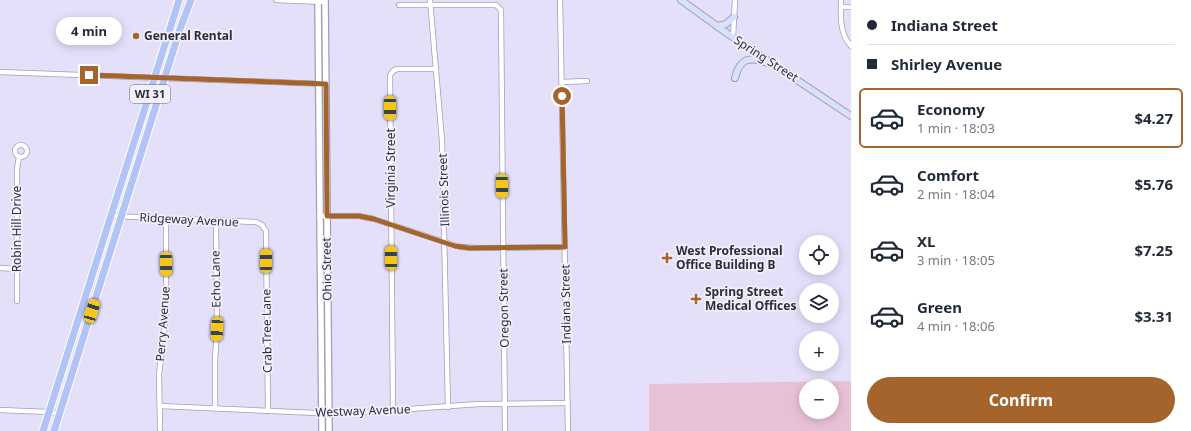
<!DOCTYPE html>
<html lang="en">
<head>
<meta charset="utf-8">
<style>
  :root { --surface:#fff; --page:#f2f2f3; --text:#1f2937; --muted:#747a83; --line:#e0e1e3; --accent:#a4642c }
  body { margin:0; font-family:"Noto Sans",sans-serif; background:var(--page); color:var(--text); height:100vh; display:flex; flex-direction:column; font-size:15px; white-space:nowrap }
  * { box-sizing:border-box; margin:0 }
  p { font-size:13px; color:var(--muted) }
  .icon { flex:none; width:22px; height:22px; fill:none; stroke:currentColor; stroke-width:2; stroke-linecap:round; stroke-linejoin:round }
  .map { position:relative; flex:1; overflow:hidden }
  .panel { display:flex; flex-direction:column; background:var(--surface); width:340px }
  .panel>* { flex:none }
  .banner { display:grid; align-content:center; height:88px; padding:0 16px; background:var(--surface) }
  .fabs { position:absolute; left:799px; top:235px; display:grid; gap:8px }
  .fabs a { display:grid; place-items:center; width:40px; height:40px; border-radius:50%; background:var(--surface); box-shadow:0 2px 10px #0003; font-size:20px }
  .end { position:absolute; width:18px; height:18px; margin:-9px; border:5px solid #a4642c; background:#fff; box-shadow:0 0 0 2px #fff }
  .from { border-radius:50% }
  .bubble { position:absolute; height:28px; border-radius:14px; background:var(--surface); box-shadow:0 2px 10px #0003; font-size:13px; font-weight:700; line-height:28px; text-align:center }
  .car { position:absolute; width:12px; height:24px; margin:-12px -6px; border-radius:5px; box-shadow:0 0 3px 1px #0007; background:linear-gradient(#f5c518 24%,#345 0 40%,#f5c518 0 76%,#345 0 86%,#f5c518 0) }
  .banner b { display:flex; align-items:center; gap:14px; height:38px; font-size:15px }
  .banner b+b { border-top:1px solid var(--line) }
  .banner i { width:10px; height:10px; background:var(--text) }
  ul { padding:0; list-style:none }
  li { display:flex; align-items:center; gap:12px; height:60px; margin:0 8px 6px; padding:0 8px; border:2px solid transparent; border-radius:6px }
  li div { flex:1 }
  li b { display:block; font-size:15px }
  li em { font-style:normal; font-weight:700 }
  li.current { border-color:var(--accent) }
  li>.icon { width:36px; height:36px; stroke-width:1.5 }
  .action { display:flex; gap:8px; margin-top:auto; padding:8px 16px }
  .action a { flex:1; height:46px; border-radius:24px; background:var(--accent); color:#fff; font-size:16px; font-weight:700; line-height:46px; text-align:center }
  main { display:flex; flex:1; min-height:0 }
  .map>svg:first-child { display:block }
  .green { fill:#e9c1d7; fill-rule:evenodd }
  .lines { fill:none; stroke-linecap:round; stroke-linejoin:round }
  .minor-casing { stroke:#a29cbc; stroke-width:6 }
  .tertiary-casing { stroke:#a29cbc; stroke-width:8 }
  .secondary-casing { stroke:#a29cbc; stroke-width:8 }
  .primary-casing { stroke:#fff; stroke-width:9 }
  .minor { stroke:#fff; stroke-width:4.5 }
  .tertiary { stroke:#fff; stroke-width:5.5 }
  .secondary { stroke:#d8e1fa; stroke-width:6 }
  .primary { stroke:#b2c3f6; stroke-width:7 }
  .route { stroke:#a4642c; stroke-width:5 }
  .poi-dot { fill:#a4642c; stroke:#f1effc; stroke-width:1.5 }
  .labels { text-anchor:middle; stroke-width:3.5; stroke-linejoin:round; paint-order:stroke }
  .shield { fill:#f1effc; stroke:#696774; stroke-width:1 }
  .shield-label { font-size:11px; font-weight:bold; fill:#2f2d39 }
  .poi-label { font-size:12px; font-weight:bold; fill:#2f2d39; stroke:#f1effc; text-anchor:start }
  .street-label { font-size:12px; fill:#2f2d39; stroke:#f1effc }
</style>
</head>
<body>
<main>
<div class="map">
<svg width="851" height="431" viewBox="0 0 851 431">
  <rect width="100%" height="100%" fill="#e4e0fa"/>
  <!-- green -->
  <path class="green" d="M851,381V431H649V384ZM806,386H832V412H806Z"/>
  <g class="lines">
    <defs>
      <g id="minor">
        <path d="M276,0L325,2"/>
        <path d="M430,0L442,141L448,407"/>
        <path d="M560,0L568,431"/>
        <path d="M841,0C841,16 839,33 851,46"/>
        <path d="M399,5H496L501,10L505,431"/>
        <path d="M841,7H851"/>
        <path d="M733,37L735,0"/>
        <path d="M0,72L326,84"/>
        <path d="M562,82L587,81"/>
        <circle cx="21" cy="151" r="6"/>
        <path d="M111,216L256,222L262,225L266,231L268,411"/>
        <path d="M319,216H359L374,219L460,247L478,248L565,247"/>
        <path d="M0,268L18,269"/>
        <path d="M17,301V169L19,157"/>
        <path d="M160,406L316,413H353L479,404L567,403"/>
        <path d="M215,408V361L217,329L216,221"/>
        <path d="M0,410L49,412L60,414"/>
        <path d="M393,410L390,75L393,71L397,69H436"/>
        <path d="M160,429L159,375L166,315V219"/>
      </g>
      <g id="tertiary">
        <path d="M318,0L322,431"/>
        <path d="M325,0L329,431"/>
      </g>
      <g id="secondary">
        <path d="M681,0L728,34L851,116"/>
        <path d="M717,26L726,24L734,17"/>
        <path d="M735,78C740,58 749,56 768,63"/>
      </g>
      <g id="primary">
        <path d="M43,431L179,0"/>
        <path d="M54,431L180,29L191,0"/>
      </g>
    </defs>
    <!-- minor casing -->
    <use href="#minor" class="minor-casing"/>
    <!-- tertiary casing -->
    <use href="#tertiary" class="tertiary-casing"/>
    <!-- secondary casing -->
    <use href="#secondary" class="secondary-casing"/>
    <!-- primary casing -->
    <use href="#primary" class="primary-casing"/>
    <!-- minor -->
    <use href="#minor" class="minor"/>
    <!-- tertiary -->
    <use href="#tertiary" class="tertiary"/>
    <!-- secondary -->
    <use href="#secondary" class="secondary"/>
    <!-- primary -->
    <use href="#primary" class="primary"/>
  </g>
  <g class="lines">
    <!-- route -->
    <path class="route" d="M89,75L326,84L327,216H359L374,219L455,246L469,248L565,247L562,96"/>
  </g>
  <!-- markers -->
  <g class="poi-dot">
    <circle cx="136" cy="36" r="4"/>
    <path d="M665 252h4v4h4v4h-4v4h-4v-4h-4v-4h4z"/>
    <path d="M694 293h4v4h4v4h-4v4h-4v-4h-4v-4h4z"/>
  </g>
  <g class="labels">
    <!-- shield labels -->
    <rect class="shield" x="130" y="85" width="40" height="18" rx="3"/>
    <g class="shield-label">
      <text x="150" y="98">WI 31</text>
    </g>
    <!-- poi labels -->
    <g class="poi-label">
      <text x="144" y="40">General Rental</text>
      <text x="676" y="255">West Professional<tspan x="676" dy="14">Office Building B</tspan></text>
      <text x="705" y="296">Spring Street<tspan x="705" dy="14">Medical Offices</tspan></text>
    </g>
    <!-- street labels -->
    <g class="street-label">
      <text transform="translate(766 59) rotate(33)" y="4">Spring Street</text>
      <text transform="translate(391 168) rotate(-90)" y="4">Virginia Street</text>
      <text transform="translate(444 190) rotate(-92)" y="4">Illinois Street</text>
      <text transform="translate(189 220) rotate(3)" y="4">Ridgeway Avenue</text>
      <text transform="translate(17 229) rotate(-90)" y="4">Robin Hill Drive</text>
      <text transform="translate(327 269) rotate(-91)" y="4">Ohio Street</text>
      <text transform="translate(216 279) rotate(-91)" y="4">Echo Lane</text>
      <text transform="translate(566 304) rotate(-91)" y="4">Indiana Street</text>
      <text transform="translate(504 308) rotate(-91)" y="4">Oregon Street</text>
      <text transform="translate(163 324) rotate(-86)" y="4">Perry Avenue</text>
      <text transform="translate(267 331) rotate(-91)" y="4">Crab Tree Lane</text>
      <text transform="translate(363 411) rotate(-2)" y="4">Westway Avenue</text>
    </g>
  </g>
</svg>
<div class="fabs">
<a><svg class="icon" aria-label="locate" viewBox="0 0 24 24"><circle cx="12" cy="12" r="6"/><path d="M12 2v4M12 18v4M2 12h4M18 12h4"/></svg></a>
<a><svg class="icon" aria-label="layers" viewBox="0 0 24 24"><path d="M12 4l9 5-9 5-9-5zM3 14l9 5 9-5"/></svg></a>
<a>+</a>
<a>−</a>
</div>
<i class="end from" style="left:562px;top:96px"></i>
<i class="end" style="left:89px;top:75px"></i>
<div class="bubble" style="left:56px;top:17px;width:66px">4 min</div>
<i class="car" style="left:390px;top:108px;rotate:180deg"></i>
<i class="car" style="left:502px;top:186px;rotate:179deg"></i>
<i class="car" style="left:391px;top:258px;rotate:359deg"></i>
<i class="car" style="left:266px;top:261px;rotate:0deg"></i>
<i class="car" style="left:166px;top:264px;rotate:179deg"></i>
<i class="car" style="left:92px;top:311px;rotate:17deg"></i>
<i class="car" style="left:217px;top:329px;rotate:183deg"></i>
</div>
<section class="panel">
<div class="banner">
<b><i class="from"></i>Indiana Street</b>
<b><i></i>Shirley Avenue</b>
</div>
<ul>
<li class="current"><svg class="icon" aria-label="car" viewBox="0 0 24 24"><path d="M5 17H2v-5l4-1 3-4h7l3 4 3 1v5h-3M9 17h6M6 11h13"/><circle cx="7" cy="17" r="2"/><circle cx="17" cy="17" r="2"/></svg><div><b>Economy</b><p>1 min · 18:03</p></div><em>$4.27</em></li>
<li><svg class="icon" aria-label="car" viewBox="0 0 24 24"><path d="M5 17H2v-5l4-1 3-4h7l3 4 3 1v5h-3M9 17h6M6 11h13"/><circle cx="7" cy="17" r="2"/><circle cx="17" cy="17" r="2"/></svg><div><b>Comfort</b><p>2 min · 18:04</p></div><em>$5.76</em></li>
<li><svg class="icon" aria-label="car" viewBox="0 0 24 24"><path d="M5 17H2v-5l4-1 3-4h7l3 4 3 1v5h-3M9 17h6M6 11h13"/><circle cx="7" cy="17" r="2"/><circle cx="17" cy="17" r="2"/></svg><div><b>XL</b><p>3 min · 18:05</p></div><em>$7.25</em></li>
<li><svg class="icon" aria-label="car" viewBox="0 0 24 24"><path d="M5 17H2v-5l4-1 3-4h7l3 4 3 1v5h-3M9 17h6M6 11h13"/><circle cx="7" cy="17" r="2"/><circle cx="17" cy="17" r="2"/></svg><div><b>Green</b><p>4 min · 18:06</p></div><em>$3.31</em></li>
</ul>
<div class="action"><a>Confirm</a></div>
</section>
</main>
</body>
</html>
